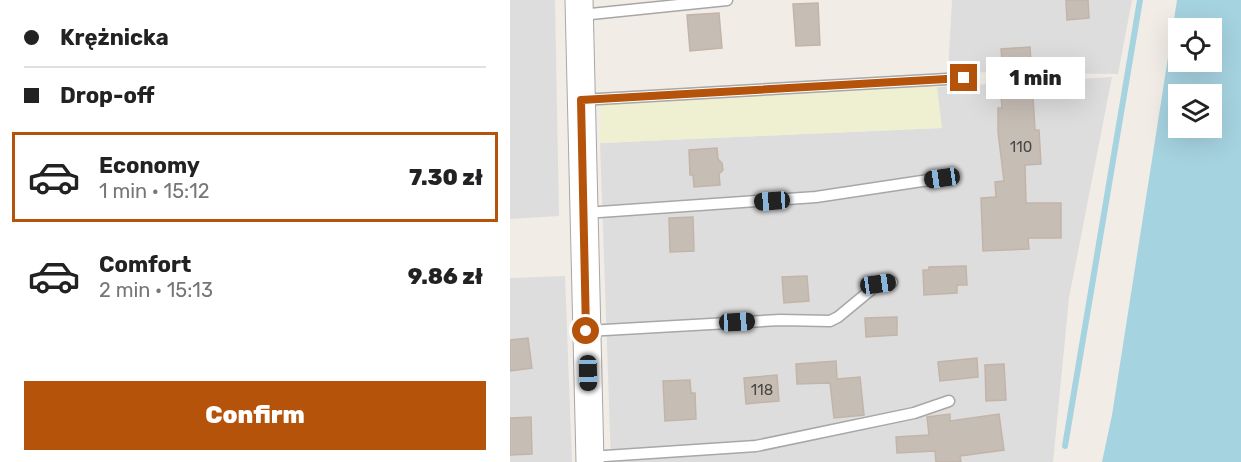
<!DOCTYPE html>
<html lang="en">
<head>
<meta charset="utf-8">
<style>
  :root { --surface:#fff; --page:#f6f6f6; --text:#222; --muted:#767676; --line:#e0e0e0; --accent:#b45309 }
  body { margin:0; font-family:Rubik,sans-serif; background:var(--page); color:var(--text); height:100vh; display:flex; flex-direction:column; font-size:22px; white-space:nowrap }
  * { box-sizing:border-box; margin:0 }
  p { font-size:20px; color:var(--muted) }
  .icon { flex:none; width:33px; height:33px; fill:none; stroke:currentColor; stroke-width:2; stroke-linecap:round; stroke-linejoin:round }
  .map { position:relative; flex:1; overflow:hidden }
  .details { display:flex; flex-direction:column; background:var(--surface); width:510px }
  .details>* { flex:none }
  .banner { display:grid; align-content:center; height:132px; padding:0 24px; background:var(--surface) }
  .controls { position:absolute; left:658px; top:18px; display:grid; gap:12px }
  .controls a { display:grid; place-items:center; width:54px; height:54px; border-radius:0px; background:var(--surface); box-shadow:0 6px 24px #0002; font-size:30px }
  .end { position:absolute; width:27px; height:27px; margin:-14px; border:8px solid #b45309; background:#fff; box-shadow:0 0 0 3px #fff }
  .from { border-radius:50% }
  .bubble { position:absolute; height:42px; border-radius:0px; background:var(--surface); box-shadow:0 6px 24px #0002; font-size:20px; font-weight:800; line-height:42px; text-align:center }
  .car { position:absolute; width:18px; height:36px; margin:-18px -9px; border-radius:8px; box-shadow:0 0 4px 2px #0007; background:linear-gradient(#222 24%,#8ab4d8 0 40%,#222 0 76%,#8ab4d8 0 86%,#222 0) }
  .banner b { display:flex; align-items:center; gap:21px; height:57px; font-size:22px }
  .banner b+b { border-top:2px solid var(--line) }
  .banner i { width:15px; height:15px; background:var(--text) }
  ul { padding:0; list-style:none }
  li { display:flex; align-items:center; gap:18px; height:90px; margin:0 12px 9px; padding:0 12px; border:3px solid transparent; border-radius:0px }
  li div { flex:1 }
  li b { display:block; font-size:22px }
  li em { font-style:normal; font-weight:800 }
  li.current { border-color:var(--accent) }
  li>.icon { width:54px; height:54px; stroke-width:1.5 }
  .action { display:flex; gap:12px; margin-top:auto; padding:12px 24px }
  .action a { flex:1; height:69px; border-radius:0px; background:var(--accent); color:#fff; font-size:24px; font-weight:800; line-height:69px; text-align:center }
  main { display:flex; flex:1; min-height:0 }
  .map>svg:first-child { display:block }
  .residential { fill:#dedddd }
  .farmland { fill:#eef0d1 }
  .water { fill:#a6d3e0; fill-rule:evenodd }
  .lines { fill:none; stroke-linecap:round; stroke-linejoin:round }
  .stream { stroke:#a6d3e0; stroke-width:6 }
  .building { fill:#c6bdb5; stroke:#c3b4a8; stroke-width:1.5 }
  .service-casing { stroke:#a7a7a7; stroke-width:13 }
  .tertiary-casing { stroke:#a7a7a7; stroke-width:29 }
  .service { stroke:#fff; stroke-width:10 }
  .tertiary { stroke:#fff; stroke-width:27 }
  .route { stroke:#b45309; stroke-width:8 }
  .labels { text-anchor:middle; stroke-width:4.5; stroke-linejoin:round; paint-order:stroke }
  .number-label { font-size:15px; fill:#4a4745 }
</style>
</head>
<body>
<main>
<section class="details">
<div class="banner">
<b><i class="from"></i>Krężnicka</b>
<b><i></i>Drop-off</b>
</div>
<ul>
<li class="current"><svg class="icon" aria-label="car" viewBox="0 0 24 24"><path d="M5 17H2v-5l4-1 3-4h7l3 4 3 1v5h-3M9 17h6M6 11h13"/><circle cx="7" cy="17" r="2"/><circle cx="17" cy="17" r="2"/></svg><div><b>Economy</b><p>1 min · 15:12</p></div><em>7.30 zł</em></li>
<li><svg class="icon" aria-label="car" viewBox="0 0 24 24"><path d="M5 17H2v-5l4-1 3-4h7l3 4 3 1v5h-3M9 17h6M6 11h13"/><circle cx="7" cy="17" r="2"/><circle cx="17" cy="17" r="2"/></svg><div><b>Comfort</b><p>2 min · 15:13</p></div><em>9.86 zł</em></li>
</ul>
<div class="action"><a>Confirm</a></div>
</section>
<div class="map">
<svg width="731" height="462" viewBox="0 0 731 462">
  <rect width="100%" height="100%" fill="#f1ede6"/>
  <!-- residential -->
  <g class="residential">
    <path d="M0,0H45L49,216L0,219Z"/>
    <path d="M442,0H622L608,74L438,72Z"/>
    <path d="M602,77L559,298L543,462H101L90,143L431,128L427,87Z"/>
    <path d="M55,276L62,462H0V278Z"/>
  </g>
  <!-- farmland -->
  <path class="farmland" d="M426,79L432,128L90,143L91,105Z"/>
  <!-- water -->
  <path class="water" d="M667,0H731V462H592L602,415ZM669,28H702V62H669ZM669,94H702V128H669Z"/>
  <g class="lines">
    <!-- stream -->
    <path class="stream" d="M555,446L630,0"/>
  </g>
  <!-- building -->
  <g class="building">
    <path d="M556,0H578L579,18L557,20Z"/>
    <path d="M308,3L310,45L286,46L283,4Z"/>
    <path d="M209,13L212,48L180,51L177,15Z"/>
    <path d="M520,47L525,130H529L531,164L515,165L516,203H551V238H518L519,249L473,251L471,198L486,197L485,182L494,181L488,132V108H492L491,96H495L491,49Z"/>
    <path d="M207,148L208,159L212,163L213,170L209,174L210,185L184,187L183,175H180L179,150Z"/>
    <path d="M183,217L184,251L160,252L159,218Z"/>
    <path d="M456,266L457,285H447V293L414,295L413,270H419V267Z"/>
    <path d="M297,276L299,301L274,303L272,277Z"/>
    <path d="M387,317V335L356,337L355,318Z"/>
    <path d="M18,338L22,368L0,371V340Z"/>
    <path d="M467,358L468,377L430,381L428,362Z"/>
    <path d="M326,361L327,379L350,377L354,415L324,418L320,383L287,384L286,364Z"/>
    <path d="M494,364L496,400L476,401L475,365Z"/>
    <path d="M267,375L269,401L236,404L234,378Z"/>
    <path d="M180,380L181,393H185L186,419L155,421L153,381Z"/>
    <path d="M440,414V421L489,414L494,450L450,456L451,462H426L425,451L387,453L386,437L419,435L417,417Z"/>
    <path d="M21,417L22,454L0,455V418Z"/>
  </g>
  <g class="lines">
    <defs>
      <g id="service">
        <path d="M71,15L217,0"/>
        <path d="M71,100L454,78"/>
        <path d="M75,213L306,197L432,178"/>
        <path d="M77,331L270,320L320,321L328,317L368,284L382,282"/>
        <path d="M80,457L246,446L404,413L439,401"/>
      </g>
      <path id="tertiary" d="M69,0L80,462"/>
    </defs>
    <!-- service casing -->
    <use href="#service" class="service-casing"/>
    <!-- tertiary casing -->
    <use href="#tertiary" class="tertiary-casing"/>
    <!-- service -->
    <use href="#service" class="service"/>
    <!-- tertiary -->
    <use href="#tertiary" class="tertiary"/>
  </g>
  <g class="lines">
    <!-- route -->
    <path class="route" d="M76,331L71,100L454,78"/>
  </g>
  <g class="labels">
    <!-- number labels -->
    <g class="number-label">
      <text x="511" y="152">110</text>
      <text x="252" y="395">118</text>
    </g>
  </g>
</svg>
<div class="controls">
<a><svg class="icon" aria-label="locate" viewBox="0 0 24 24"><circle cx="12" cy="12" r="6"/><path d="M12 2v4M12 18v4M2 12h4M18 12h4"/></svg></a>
<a><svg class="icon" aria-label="layers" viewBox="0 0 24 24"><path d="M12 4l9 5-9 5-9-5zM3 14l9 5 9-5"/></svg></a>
</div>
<i class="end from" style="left:76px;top:331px"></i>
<i class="end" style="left:454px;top:78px"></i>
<div class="bubble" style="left:476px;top:57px;width:99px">1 min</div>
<i class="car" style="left:432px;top:178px;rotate:262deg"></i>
<i class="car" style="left:262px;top:201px;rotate:266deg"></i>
<i class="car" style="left:368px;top:284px;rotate:82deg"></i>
<i class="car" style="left:227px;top:322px;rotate:87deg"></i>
<i class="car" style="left:78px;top:373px;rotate:179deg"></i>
</div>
</main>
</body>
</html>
